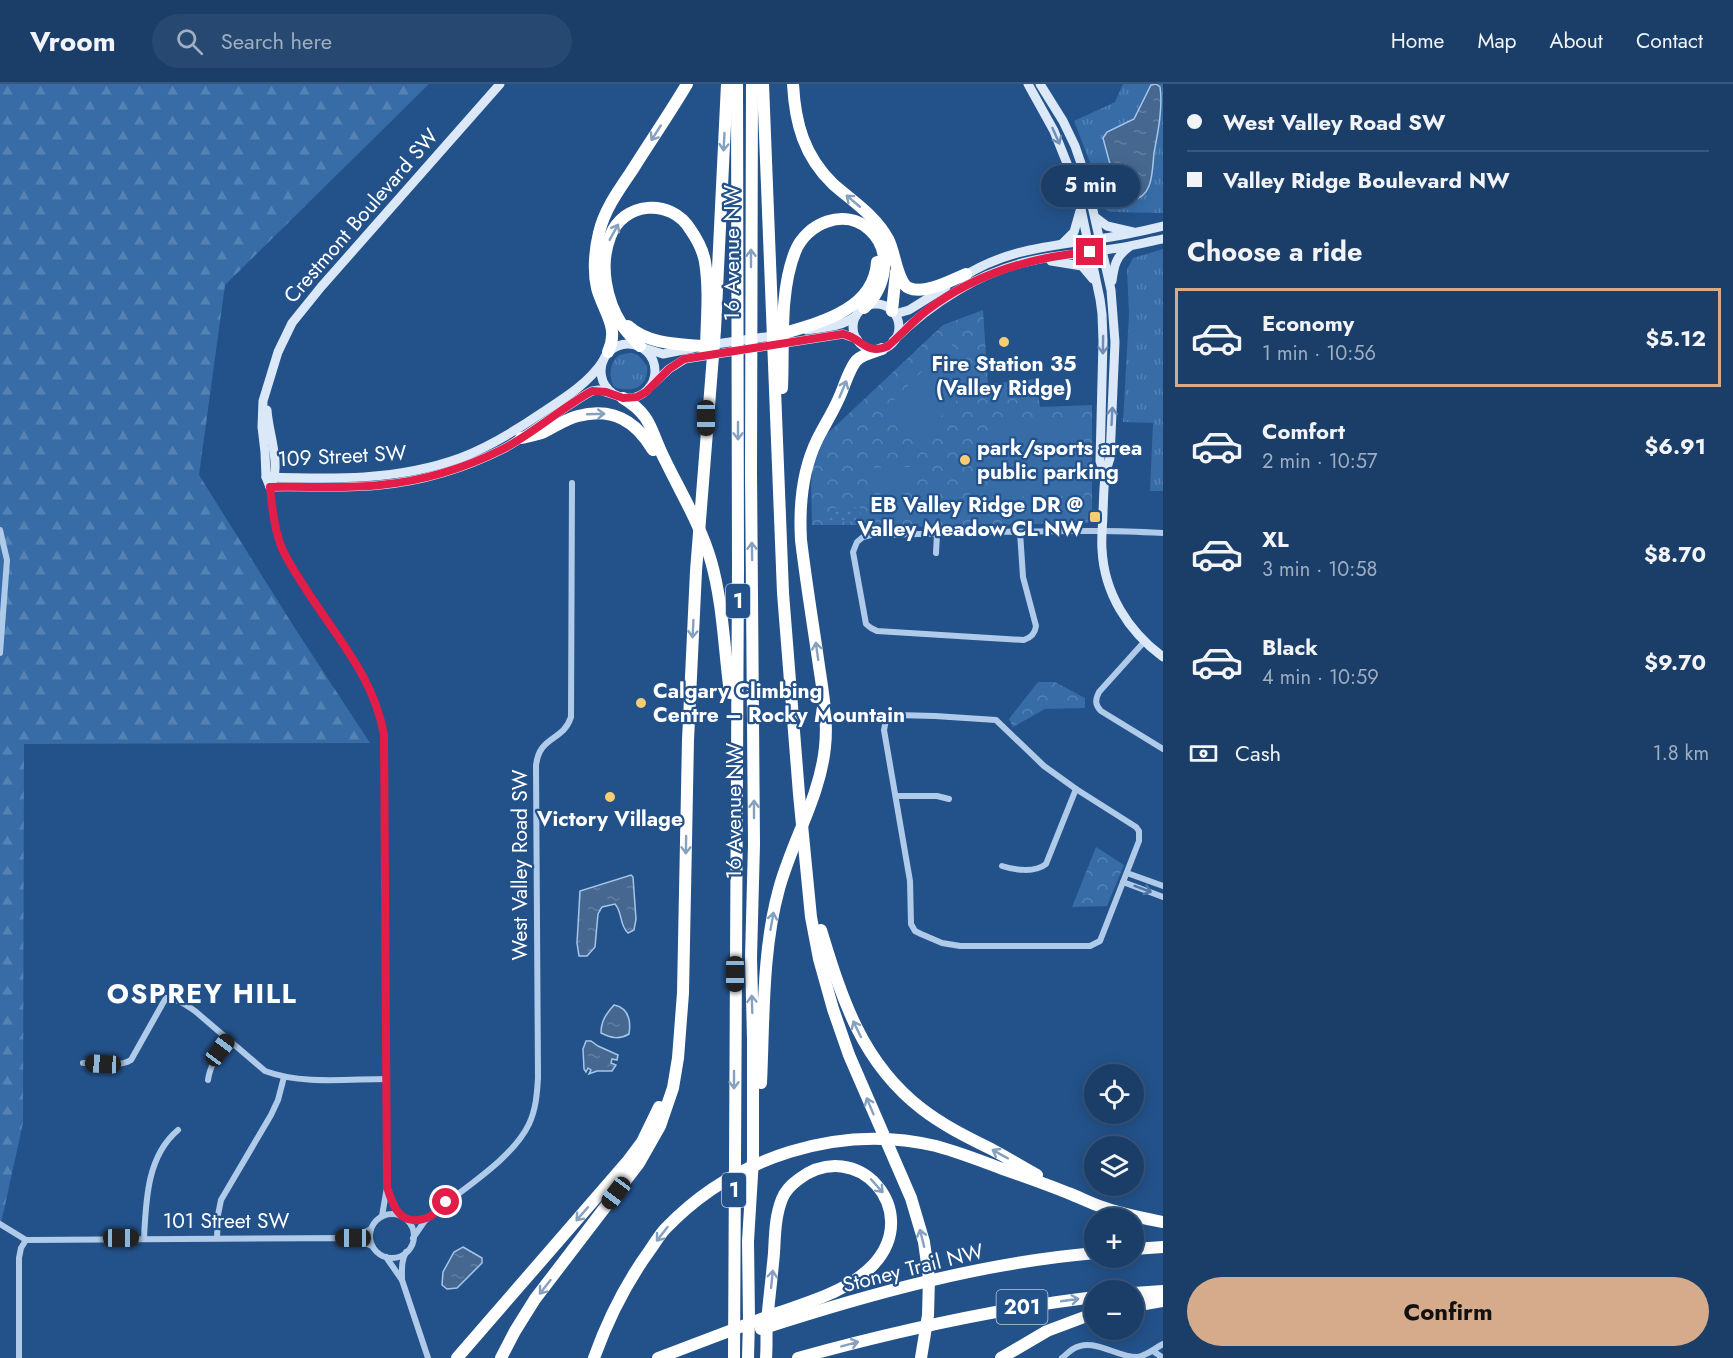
<!DOCTYPE html>
<html lang="en">
<head>
<meta charset="utf-8">
<style>
  :root { --surface:#1a3e68; --page:#274971; --text:#f1f3f6; --muted:#9faec0; --line:#38577c; --accent:#d6ab8b }
  body { margin:0; font-family:Jost,sans-serif; background:var(--page); color:var(--text); height:100vh; display:flex; flex-direction:column; font-size:22px; white-space:nowrap }
  * { box-sizing:border-box; margin:0 }
  p { font-size:20px; color:var(--muted) }
  .icon { flex:none; width:33px; height:33px; fill:none; stroke:currentColor; stroke-width:2; stroke-linecap:round; stroke-linejoin:round }
  .map { position:relative; flex:1; overflow:hidden }
  .panel { display:flex; flex-direction:column; background:var(--surface); width:570px }
  .panel>* { flex:none }
  .banner { display:grid; align-content:center; height:132px; padding:0 24px; background:var(--surface) }
  .tools { position:absolute; left:1084px; top:980px; display:grid; gap:12px }
  .tools a { display:grid; place-items:center; width:60px; height:60px; border-radius:50%; background:var(--surface); box-shadow:0 3px 15px #0003,0 0 0 2px var(--line); font-size:30px }
  .end { position:absolute; width:27px; height:27px; margin:-14px; border:8px solid #e11d48; background:#fff; box-shadow:0 0 0 3px #fff }
  .from { border-radius:50% }
  .bubble { position:absolute; height:42px; border-radius:21px; background:var(--surface); box-shadow:0 3px 15px #0003,0 0 0 2px var(--line); font-size:20px; font-weight:700; line-height:42px; text-align:center }
  .car { position:absolute; width:18px; height:36px; margin:-18px -9px; border-radius:8px; box-shadow:0 0 4px 2px #0007; background:linear-gradient(#222 24%,#8ab4d8 0 40%,#222 0 76%,#8ab4d8 0 86%,#222 0) }
  .banner b { display:flex; align-items:center; gap:21px; height:57px; font-size:22px }
  .banner b+b { border-top:2px solid var(--line) }
  .banner i { width:15px; height:15px; background:var(--text) }
  ul { padding:0; list-style:none }
  li { display:flex; align-items:center; gap:18px; height:99px; margin:0 12px 9px; padding:0 12px; border:3px solid transparent; border-radius:0px }
  li div { flex:1 }
  li b { display:block; font-size:22px }
  li em { font-style:normal; font-weight:700 }
  li.selected { border-color:var(--accent) }
  li>.icon { width:54px; height:54px; stroke-width:1.5 }
  h2 { padding:0 24px; font-size:27px; line-height:72px }
  .pay { display:flex; align-items:center; gap:15px; height:66px; padding:0 24px; font-size:22px }
  .pay p { margin-inline-start:auto }
  .button { display:flex; gap:12px; margin-top:auto; padding:12px 24px }
  .button a { flex:1; height:69px; border-radius:36px; background:var(--accent); color:#111; font-size:24px; font-weight:700; line-height:69px; text-align:center }
  header { display:flex; align-items:center; gap:36px; box-sizing:border-box; height:84px; padding:0 30px; background:var(--surface); border-bottom:2px solid var(--line) }
  header strong { font-size:28px }
  nav { display:flex; gap:33px; margin-inline-start:auto; font-size:21px }
  .search { width:420px; height:54px; background:var(--page); display:flex; align-items:center; gap:15px; box-sizing:border-box; padding:0 21px; border-radius:33px; color:var(--muted); font-size:22px }
  main { display:flex; flex:1; min-height:0 }
  .map>svg:first-child { display:block }
  .grass { fill:url(#grass-tufts) }
  .forest { fill:url(#forest-firs) }
  .park { fill:url(#park-crowns) }
  .garden { fill:url(#garden-dots) }
  .pitch { fill:#376ca7 }
  .water { fill:url(#water-ripples); stroke:#a4c6eb; stroke-width:1.5 }
  .lines { fill:none; stroke-linecap:round; stroke-linejoin:round }
  .street { stroke:#b0cbea; stroke-width:6 }
  .secondary { stroke:#dbe8f8; stroke-width:9 }
  .highway { stroke:#fff; stroke-width:12 }
  .oneway { stroke:#86a0bf }
  .oneway2 { stroke:#6d8eb6 }
  .oneway3 { stroke:#4d76a7 }
  .route { stroke:#e11d48; stroke-width:8 }
  .poi-dot { fill:#f6cd72; stroke:#23528a; stroke-width:2 }
  .labels { text-anchor:middle; stroke-width:4.5; stroke-linejoin:round; paint-order:stroke }
  .shield { fill:#23528a; stroke:#bdcbdc; stroke-width:1.5 }
  .shield-label { font-size:20px; font-weight:bold; fill:#fff }
  .street-label { font-size:21px; fill:#fff; stroke:#23528a }
  .poi-label { font-size:21px; font-weight:bold; fill:#fff; stroke:#23528a }
  .district-label { font-size:27px; font-weight:bold; letter-spacing:1.5px; fill:#fff; stroke:#23528a }
</style>
</head>
<body>
<header>
<strong>Vroom</strong>
<div class="search"><svg class="icon" aria-label="search" viewBox="0 0 24 24"><circle cx="10" cy="10" r="6"/><path d="M15 15l6 6"/></svg>Search here</div>
<nav><a>Home</a><a>Map</a><a>About</a><a>Contact</a></nav>
</header>
<main>
<div class="map">
<svg width="1163" height="1274" viewBox="0 0 1163 1274">
  <defs>
    <pattern id="grass-tufts" width="24" height="20" patternUnits="userSpaceOnUse" patternTransform="scale(1.5)"><rect width="24" height="20" fill="#376ca7"/><path d="M3 7l-1-3M5 7V3M7 7l1-3M15 17l-1-3M17 17v-4M19 17l1-3" fill="none" stroke="#5582b4"/></pattern>
    <pattern id="forest-firs" width="22" height="20" patternUnits="userSpaceOnUse" patternTransform="scale(1.5)"><rect width="22" height="20" fill="#376ca7"/><path d="M5 1l3.5 6h-7zM16 11l3.5 6h-7z" fill="#5582b4"/></pattern>
    <pattern id="park-crowns" width="20" height="18" patternUnits="userSpaceOnUse" patternTransform="scale(1.5)"><rect width="20" height="18" fill="#376ca7"/><path d="M2 6a3 3 0 1 1 6 0M12 15a3 3 0 1 1 6 0" fill="none" stroke="#5582b4"/></pattern>
    <pattern id="garden-dots" width="8" height="8" patternUnits="userSpaceOnUse" patternTransform="scale(1.5)"><rect width="8" height="8" fill="#376ca7"/><path d="M2 2h.1M6 6h.1" fill="none" stroke="#5582b4" stroke-width="1.8" stroke-linecap="round"/></pattern>
    <pattern id="water-ripples" width="26" height="14" patternUnits="userSpaceOnUse" patternTransform="scale(1.5)"><rect width="26" height="14" fill="#466890"/><path d="M2 4q2-2 4 0t4 0M15 11q2-2 4 0t4 0" fill="none" stroke="#627fa1"/></pattern>
  </defs>
  <rect width="100%" height="100%" fill="#23528a"/>
  <!-- grass -->
  <g class="grass">
    <path d="M1123,0H1163V129L1110,128L1105,125L1098,99L1074,37L1115,18Z"/>
    <path d="M1163,165V407H1150L1153,339L1123,338L1129,230L1127,185L1133,174Z"/>
    <path d="M632,269L638,271L647,282C649,304 632,309 614,303C609,295 609,280 617,273C620,270 627,269 632,269Z"/>
  </g>
  <!-- forest -->
  <path class="forest" d="M0,0H429L225,201L199,391L296,546L370,659L24,660L23,1039L0,1144Z"/>
  <!-- park -->
  <g class="park">
    <path d="M983,226L988,300L1036,295L1040,323L1092,321V433L1088,439L866,444V441H812L811,400L814,372L827,350L943,241Z"/>
    <path d="M1038,598H1055L1085,614V624L1045,625L1013,643L1009,635Z"/>
    <path d="M1096,763L1124,781L1107,822L1072,823Z"/>
  </g>
  <!-- garden -->
  <path class="garden" d="M860,423L861,437L829,439V425Z"/>
  <!-- pitch -->
  <g class="pitch">
    <path d="M950,259L982,290L917,357L885,325Z"/>
    <path d="M1083,338L1084,412L991,413L990,339Z"/>
    <path d="M912,383L917,387V401L913,407L873,408L868,404L867,389L871,384Z"/>
  </g>
  <!-- water -->
  <g class="water">
    <path d="M1156,0L1160,3C1163,23 1158,48 1154,69C1152,85 1154,113 1132,116C1127,117 1124,117 1119,114L1103,54L1107,48L1134,35L1151,1Z"/>
    <path d="M631,791L633,793L636,835L634,846L628,849C619,841 623,829 615,820L602,823L598,830L595,863L587,872H579L577,859L580,807Z"/>
    <path d="M614,921C629,924 631,937 629,950C619,956 611,954 601,949C601,937 606,930 614,921Z"/>
    <path d="M586,957H591L598,962L618,971L617,976L612,975L611,979L616,981L612,987H597L589,990L591,986L588,984L586,988L584,985L583,965Z"/>
    <path d="M463,1163L482,1174V1179L457,1204L447,1205L442,1201L443,1188L454,1168Z"/>
  </g>
  <g class="lines">
    <!-- street -->
    <g class="street">
      <path d="M270,403C272,423 274,443 281,462C288,479 299,494 309,510C339,555 374,596 384,651L387,1103L382,1132"/>
      <path d="M0,446L7,476L0,569"/>
      <path d="M1020,448L1023,493L1036,542C1035,550 1030,554 1024,556L877,547L871,544L866,540L853,468L857,458L863,453L871,451C948,450 1026,446 1103,447C1123,447 1143,448 1163,449"/>
      <path d="M936,469L937,450"/>
      <path d="M1144,558L1099,608C1095,616 1095,621 1101,627L1163,665"/>
      <path d="M896,631L935,632L996,636L1044,682L1076,705L1136,743L1139,747V757L1100,857L1090,862H960L942,859L921,850L915,847L911,840L910,797L884,646L886,636Z"/>
      <path d="M896,712H937L949,715"/>
      <path d="M1002,782C1014,786 1035,789 1046,780L1076,705"/>
      <path d="M1127,789L1163,802"/>
      <path d="M1123,798L1163,813"/>
      <path d="M83,979C98,979 118,984 131,976L163,919L166,914C177,914 186,921 195,927L265,987C302,1001 348,995 387,995"/>
      <path d="M208,996C210,981 219,967 228,955"/>
      <path d="M388,1107L399,1131"/>
      <circle cx="392" cy="1152" r="22"/>
      <path d="M0,1140L26,1156"/>
      <path d="M144,1154C146,1116 147,1072 178,1046"/>
      <path d="M217,1154L218,1131L221,1116L271,1031L278,1016L284,993"/>
      <path d="M353,1154L371,1145"/>
      <path d="M413,1154L424,1138L430,1132C460,1106 512,1076 529,1040C536,1025 537,1010 538,994L536,682C539,651 563,658 571,633L572,399"/>
      <path d="M26,1156L353,1154L372,1162"/>
      <path d="M386,1173L402,1196L428,1274"/>
      <path d="M402,1196C402,1186 401,1177 406,1168"/>
      <path d="M1153,1267L1163,1274"/>
      <path d="M19,1274V1174L21,1164L26,1156"/>
      <path d="M1062,1274C1066,1271 1069,1267 1073,1265C1093,1252 1117,1274 1138,1273C1148,1271 1155,1264 1163,1260"/>
    </g>
    <!-- secondary -->
    <g class="secondary">
      <path d="M1028,0L1054,47L1068,82L1081,125L1100,215L1102,230L1103,257L1100,377L1104,389"/>
      <path d="M1040,0L1063,37L1075,62L1085,91L1111,206L1115,258L1110,374C1103,392 1104,409 1103,428C1103,440 1101,453 1102,465C1104,509 1128,547 1163,573"/>
      <path d="M1095,133L1107,142L1133,148"/>
      <path d="M1063,159L1074,148L1080,127"/>
      <path d="M1051,177L1082,182L1093,195"/>
      <path d="M961,194C1002,167 1043,163 1090,156C1114,153 1139,148 1163,142"/>
      <path d="M1112,197C1114,182 1116,172 1129,163"/>
      <circle cx="876" cy="243" r="23"/>
      <path d="M895,230L909,226L946,203"/>
      <path d="M807,246C825,243 841,243 856,232"/>
      <path d="M893,257C932,218 981,187 1035,176C1058,171 1081,170 1104,166C1124,164 1143,159 1163,155"/>
      <circle cx="628" cy="287" r="27"/>
      <path d="M709,261L779,251"/>
      <path d="M644,264L663,270L693,264"/>
      <path d="M652,301L669,285L685,275L843,250L857,255"/>
      <path d="M267,326C268,347 281,380 272,398"/>
      <path d="M266,393C332,395 397,397 460,374C489,363 515,347 540,330C563,315 588,300 603,277"/>
      <path d="M270,403L266,393L265,368L262,343L263,317L278,268L292,239L321,203L500,0"/>
      <path d="M270,403C306,402 344,405 380,401C423,397 465,384 503,365C534,348 561,324 592,307L599,306L618,312"/>
    </g>
    <!-- highway -->
    <g class="highway">
      <path d="M763,0L783,509L799,710L811,833L819,875L833,925L849,971L911,1114L924,1158L929,1194L928,1231L921,1274"/>
      <path d="M793,0C795,39 804,72 833,100C852,117 875,131 888,155C895,167 897,199 909,204C924,211 952,196 966,190"/>
      <path d="M892,227L896,188"/>
      <path d="M628,242C648,260 677,260 702,262"/>
      <path d="M778,251C817,239 874,227 877,178"/>
      <path d="M640,262C634,255 627,249 622,241C606,217 599,181 610,153C623,117 671,114 690,145C697,155 703,166 705,178C710,208 706,240 706,270"/>
      <path d="M608,268C620,243 603,227 597,204C593,187 595,165 599,149C604,126 620,104 633,85C651,56 670,29 687,0"/>
      <path d="M782,304C784,262 779,208 795,168C806,139 845,123 870,146C893,167 886,205 864,224"/>
      <path d="M623,314C653,332 650,347 665,376C681,409 701,442 711,477C723,519 724,565 730,609"/>
      <path d="M521,354C529,352 537,351 544,348C556,342 566,335 578,332C613,323 636,337 653,366"/>
      <path d="M821,846C842,915 862,979 922,1025C944,1042 969,1054 993,1066C1008,1074 1022,1083 1037,1091"/>
      <path d="M761,999C764,936 762,866 779,805C792,757 820,713 825,663C828,636 823,609 819,582C813,540 806,498 801,456C799,421 802,387 817,356C824,342 833,328 839,314C844,304 849,284 857,276C863,270 874,268 882,265"/>
      <path d="M1134,1165L1163,1163"/>
      <path d="M1134,1209L1163,1207"/>
      <path d="M1134,1222L1163,1217"/>
      <path d="M761,1245C869,1210 981,1179 1095,1169"/>
      <path d="M457,1274L627,1078L642,1058L659,1023"/>
      <path d="M501,1274L515,1247L535,1215L639,1079L660,1042L673,1004L678,974L683,909L688,656L696,487L715,246L727,0"/>
      <path d="M594,1274C608,1235 626,1199 650,1166C655,1159 660,1150 666,1144C734,1073 839,1039 936,1062C958,1068 979,1076 1000,1084C1023,1092 1046,1100 1068,1109C1079,1113 1090,1119 1102,1123C1121,1130 1143,1134 1163,1138"/>
      <path d="M658,1274C695,1260 732,1246 769,1232C805,1219 847,1209 874,1180C923,1126 857,1052 799,1095C792,1100 785,1107 782,1115C775,1132 775,1152 774,1169C772,1192 769,1215 767,1238C766,1250 767,1262 766,1274"/>
      <path d="M734,1274L738,484L737,0"/>
      <path d="M748,1274L749,1235L748,1157L753,1075V955L751,874L754,760L751,389L752,0"/>
      <path d="M798,1274C896,1247 994,1225 1095,1213"/>
      <path d="M1001,1274L1047,1247L1095,1229"/>
    </g>
  </g>
  <!-- one-way arrows -->
  <defs><path id="oneway-shaft" d="M-6 0H5M1.5-3L5.5 0L1.5 3" fill="none" stroke-width="1.6" stroke-linecap="round" stroke-linejoin="round" transform="scale(1.5)"/></defs>
  <g class="oneway">
    <use href="#oneway-shaft" transform="translate(656 49) rotate(123)"/>
    <use href="#oneway-shaft" transform="translate(724 58) rotate(93)"/>
    <use href="#oneway-shaft" transform="translate(853 117) rotate(-140)"/>
    <use href="#oneway-shaft" transform="translate(614 148) rotate(-61)"/>
    <use href="#oneway-shaft" transform="translate(751 174) rotate(-90)"/>
    <use href="#oneway-shaft" transform="translate(843 305) rotate(-67)"/>
    <use href="#oneway-shaft" transform="translate(596 330) rotate(-2)"/>
    <use href="#oneway-shaft" transform="translate(738 347) rotate(90)"/>
    <use href="#oneway-shaft" transform="translate(752 467) rotate(-91)"/>
    <use href="#oneway-shaft" transform="translate(693 545) rotate(93)"/>
    <use href="#oneway-shaft" transform="translate(817 567) rotate(-98)"/>
    <use href="#oneway-shaft" transform="translate(754 725) rotate(-90)"/>
    <use href="#oneway-shaft" transform="translate(686 761) rotate(91)"/>
    <use href="#oneway-shaft" transform="translate(772 837) rotate(-80)"/>
    <use href="#oneway-shaft" transform="translate(752 920) rotate(-92)"/>
    <use href="#oneway-shaft" transform="translate(857 945) rotate(-116)"/>
    <use href="#oneway-shaft" transform="translate(734 996) rotate(90)"/>
    <use href="#oneway-shaft" transform="translate(870 1022) rotate(-113)"/>
    <use href="#oneway-shaft" transform="translate(1000 1070) rotate(-151)"/>
    <use href="#oneway-shaft" transform="translate(877 1102) rotate(48)"/>
    <use href="#oneway-shaft" transform="translate(582 1130) rotate(131)"/>
    <use href="#oneway-shaft" transform="translate(662 1150) rotate(128)"/>
    <use href="#oneway-shaft" transform="translate(922 1154) rotate(-104)"/>
    <use href="#oneway-shaft" transform="translate(772 1195) rotate(-84)"/>
    <use href="#oneway-shaft" transform="translate(545 1203) rotate(128)"/>
    <use href="#oneway-shaft" transform="translate(1070 1216) rotate(-8)"/>
    <use href="#oneway-shaft" transform="translate(850 1260) rotate(-15)"/>
  </g>
  <g class="oneway2">
    <use href="#oneway-shaft" transform="translate(1056 52) rotate(66)"/>
    <use href="#oneway-shaft" transform="translate(1103 261) rotate(91)"/>
    <use href="#oneway-shaft" transform="translate(1112 332) rotate(-87)"/>
  </g>
  <use class="oneway3" href="#oneway-shaft" transform="translate(1143 805) rotate(20)"/>
  <g class="lines">
    <!-- route -->
    <path class="route" d="M446,1118C441,1123 436,1128 431,1132C427,1134 422,1136 417,1136C398,1138 392,1119 387,1103L384,651C374,595 339,556 309,510C299,494 288,479 281,462C274,443 272,423 270,403C306,402 344,405 380,401C423,397 465,384 503,365C534,349 561,324 592,307L606,308L623,314L637,313L646,308L669,285L684,275L843,250C862,254 866,272 888,262C901,251 912,238 926,227C974,190 1030,173 1090,168"/>
  </g>
  <!-- markers -->
  <g class="poi-dot">
    <circle cx="1004" cy="258" r="6"/>
    <circle cx="965" cy="376" r="6"/>
    <rect x="1089" y="427" width="12" height="12" rx="3"/>
    <circle cx="641" cy="619" r="6"/>
    <circle cx="610" cy="713" r="6"/>
  </g>
  <g class="labels">
    <!-- shield labels -->
    <g class="shield">
      <rect x="726" y="500" width="24" height="34" rx="4.5"/>
      <rect x="722" y="1089" width="24" height="34" rx="4.5"/>
      <rect x="996.5" y="1206" width="51" height="34" rx="4.5"/>
    </g>
    <g class="shield-label">
      <text x="738" y="524">1</text>
      <text x="734" y="1113">1</text>
      <text x="1022" y="1230">201</text>
    </g>
    <!-- street labels -->
    <g class="street-label">
      <text transform="translate(361 132) rotate(-49)" y="7">Crestmont Boulevard SW</text>
      <text transform="translate(732 169) rotate(-90)" y="7">16 Avenue NW</text>
      <text transform="translate(342 372) rotate(-3)" y="7">109 Street SW</text>
      <text transform="translate(734 727) rotate(-90)" y="7">16 Avenue NW</text>
      <text transform="translate(520 781) rotate(-90)" y="7">West Valley Road SW</text>
      <text x="226" y="1144">101 Street SW</text>
      <text transform="translate(913 1184) rotate(-14)" y="7">Stoney Trail NW</text>
    </g>
    <!-- poi labels -->
    <g class="poi-label">
      <text x="1004" y="287">Fire Station 35<tspan x="1004" dy="24">(Valley Ridge)</tspan></text>
      <text x="977" y="371" text-anchor="start">park/sports area<tspan x="977" dy="24">public parking</tspan></text>
      <text x="1083" y="428" text-anchor="end">EB Valley Ridge DR @<tspan x="1083" dy="24">Valley Meadow CL NW</tspan></text>
      <text x="653" y="614" text-anchor="start">Calgary Climbing<tspan x="653" dy="24">Centre – Rocky Mountain</tspan></text>
      <text x="610" y="742">Victory Village</text>
    </g>
    <!-- district labels -->
    <g class="district-label">
      <text x="202" y="919">OSPREY HILL</text>
    </g>
  </g>
</svg>
<div class="tools">
<a><svg class="icon" aria-label="locate" viewBox="0 0 24 24"><circle cx="12" cy="12" r="6"/><path d="M12 2v4M12 18v4M2 12h4M18 12h4"/></svg></a>
<a><svg class="icon" aria-label="layers" viewBox="0 0 24 24"><path d="M12 4l9 5-9 5-9-5zM3 14l9 5 9-5"/></svg></a>
<a>+</a>
<a>−</a>
</div>
<i class="end from" style="left:446px;top:1118px"></i>
<i class="end" style="left:1090px;top:168px"></i>
<div class="bubble" style="left:1041px;top:81px;width:99px">5 min</div>
<i class="car" style="left:706px;top:334px;rotate:180deg"></i>
<i class="car" style="left:735px;top:890px;rotate:180deg"></i>
<i class="car" style="left:220px;top:966px;rotate:37deg"></i>
<i class="car" style="left:103px;top:980px;rotate:273deg"></i>
<i class="car" style="left:616px;top:1109px;rotate:217deg"></i>
<i class="car" style="left:121px;top:1154px;rotate:90deg"></i>
<i class="car" style="left:353px;top:1154px;rotate:270deg"></i>
</div>
<section class="panel">
<div class="banner">
<b><i class="from"></i>West Valley Road SW</b>
<b><i></i>Valley Ridge Boulevard NW</b>
</div>
<h2>Choose a ride</h2>
<ul>
<li class="selected"><svg class="icon" aria-label="car" viewBox="0 0 24 24"><path d="M5 17H2v-5l4-1 3-4h7l3 4 3 1v5h-3M9 17h6M6 11h13"/><circle cx="7" cy="17" r="2"/><circle cx="17" cy="17" r="2"/></svg><div><b>Economy</b><p>1 min · 10:56</p></div><em>$5.12</em></li>
<li><svg class="icon" aria-label="car" viewBox="0 0 24 24"><path d="M5 17H2v-5l4-1 3-4h7l3 4 3 1v5h-3M9 17h6M6 11h13"/><circle cx="7" cy="17" r="2"/><circle cx="17" cy="17" r="2"/></svg><div><b>Comfort</b><p>2 min · 10:57</p></div><em>$6.91</em></li>
<li><svg class="icon" aria-label="car" viewBox="0 0 24 24"><path d="M5 17H2v-5l4-1 3-4h7l3 4 3 1v5h-3M9 17h6M6 11h13"/><circle cx="7" cy="17" r="2"/><circle cx="17" cy="17" r="2"/></svg><div><b>XL</b><p>3 min · 10:58</p></div><em>$8.70</em></li>
<li><svg class="icon" aria-label="car" viewBox="0 0 24 24"><path d="M5 17H2v-5l4-1 3-4h7l3 4 3 1v5h-3M9 17h6M6 11h13"/><circle cx="7" cy="17" r="2"/><circle cx="17" cy="17" r="2"/></svg><div><b>Black</b><p>4 min · 10:59</p></div><em>$9.70</em></li>
</ul>
<div class="pay"><svg class="icon" aria-label="cash" viewBox="0 0 24 24"><path d="M3 7h18v10H3z"/><circle cx="12" cy="12" r="2"/></svg>Cash<p>1.8 km</p></div>
<div class="button"><a>Confirm</a></div>
</section>
</main>
</body>
</html>
